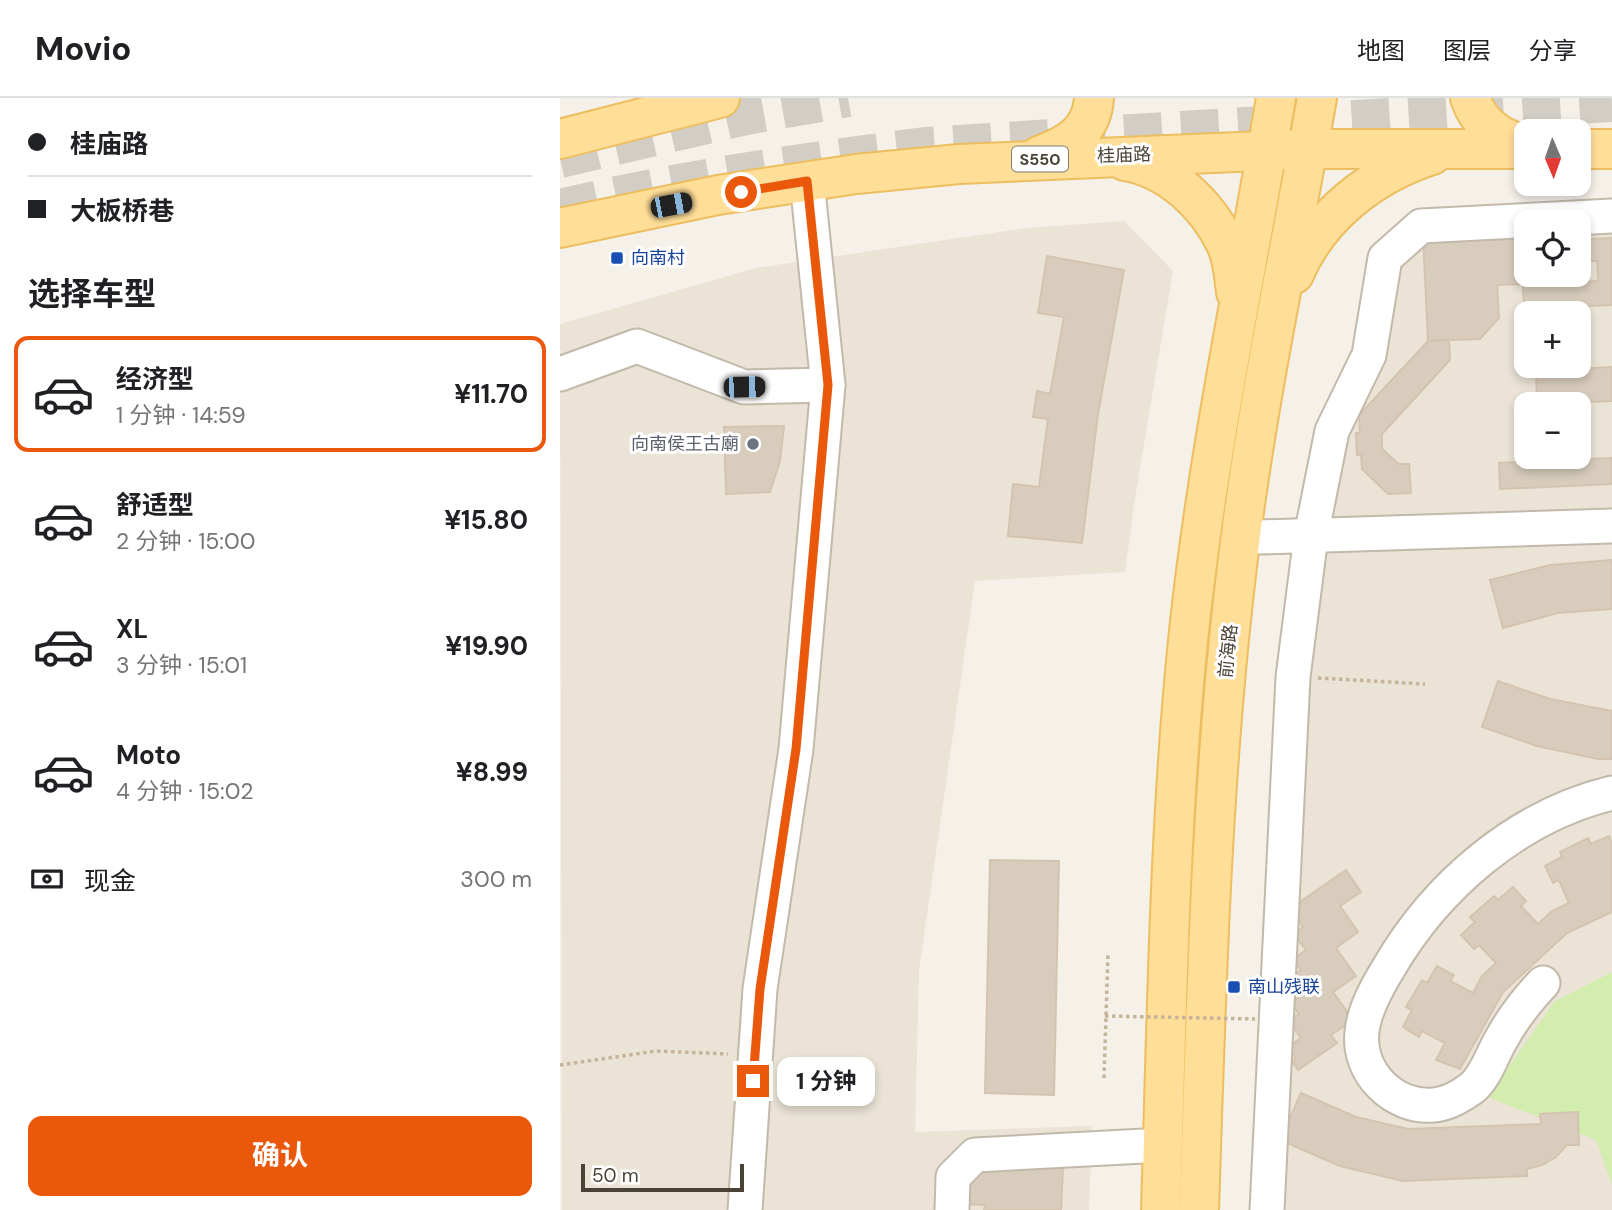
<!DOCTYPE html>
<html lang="zh">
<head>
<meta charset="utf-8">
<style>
  :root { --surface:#fff; --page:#f6f6f6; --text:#202124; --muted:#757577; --line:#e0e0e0; --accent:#ea580c }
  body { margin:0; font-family:"DM Sans","Noto Sans SC",sans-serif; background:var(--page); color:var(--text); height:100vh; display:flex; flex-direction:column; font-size:26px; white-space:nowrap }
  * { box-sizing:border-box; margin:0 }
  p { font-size:23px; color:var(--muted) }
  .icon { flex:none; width:38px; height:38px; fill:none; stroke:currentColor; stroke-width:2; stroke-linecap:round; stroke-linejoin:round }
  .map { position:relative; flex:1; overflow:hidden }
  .panel { display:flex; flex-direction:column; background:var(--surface); width:560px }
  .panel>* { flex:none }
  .hud { display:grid; align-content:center; height:154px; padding:0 28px; background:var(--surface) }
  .needle { width:46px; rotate:178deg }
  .controls { position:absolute; left:954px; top:21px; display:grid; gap:14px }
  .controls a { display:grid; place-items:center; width:77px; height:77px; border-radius:14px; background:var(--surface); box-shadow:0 4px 10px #0003; font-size:35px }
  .scale { position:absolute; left:21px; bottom:18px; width:163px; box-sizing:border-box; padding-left:7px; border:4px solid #4a4236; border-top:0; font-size:19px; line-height:24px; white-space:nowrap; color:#4a4236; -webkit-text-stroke:5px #fff; paint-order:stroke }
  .end { position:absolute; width:32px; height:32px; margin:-16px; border:9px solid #ea580c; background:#fff; box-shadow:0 0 0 4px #fff }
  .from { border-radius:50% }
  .bubble { position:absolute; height:49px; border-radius:14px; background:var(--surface); box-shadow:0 4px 10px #0003; font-size:23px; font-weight:700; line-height:49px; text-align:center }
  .car { position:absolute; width:21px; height:42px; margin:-21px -10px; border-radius:9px; box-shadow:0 0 5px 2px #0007; background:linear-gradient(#222 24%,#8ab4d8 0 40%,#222 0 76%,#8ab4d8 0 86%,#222 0) }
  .hud b { display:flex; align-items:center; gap:24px; height:66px; font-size:26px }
  .hud b+b { border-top:2px solid var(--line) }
  .hud i { width:18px; height:18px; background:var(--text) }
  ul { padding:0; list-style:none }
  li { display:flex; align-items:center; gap:21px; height:116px; margin:0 14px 10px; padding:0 14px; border:4px solid transparent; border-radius:14px }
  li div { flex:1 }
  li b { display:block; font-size:26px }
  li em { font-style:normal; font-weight:700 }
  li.selected { border-color:var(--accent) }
  li>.icon { width:63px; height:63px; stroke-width:1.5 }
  h2 { padding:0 28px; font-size:32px; line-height:84px }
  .pay { display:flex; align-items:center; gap:18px; height:77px; padding:0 28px; font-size:26px }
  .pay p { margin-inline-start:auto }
  .button { display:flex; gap:14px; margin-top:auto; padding:14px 28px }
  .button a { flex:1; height:80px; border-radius:14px; background:var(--accent); color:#fff; font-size:28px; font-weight:700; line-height:80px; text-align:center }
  header { display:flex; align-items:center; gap:42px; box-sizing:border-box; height:98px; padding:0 35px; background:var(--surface); border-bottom:2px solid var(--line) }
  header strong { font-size:33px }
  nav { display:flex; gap:38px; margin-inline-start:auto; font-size:24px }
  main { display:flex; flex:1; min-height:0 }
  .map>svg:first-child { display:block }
  .residential { fill:#eae3d6; fill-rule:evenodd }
  .green { fill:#d3edae }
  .building { fill:#d8cdbd; stroke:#d4c4af; stroke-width:2 }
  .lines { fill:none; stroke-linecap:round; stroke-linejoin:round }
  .highway-tunnel { stroke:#d3cec5; stroke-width:38; stroke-dasharray:38 19; stroke-linecap:butt }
  .minor-casing { stroke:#c2b9aa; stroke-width:37 }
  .major-casing { stroke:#edbe5f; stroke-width:42 }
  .path { stroke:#c5b49a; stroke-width:3.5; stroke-dasharray:3.5 3.5; stroke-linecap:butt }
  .minor { stroke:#fff; stroke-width:33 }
  .major { stroke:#ffde98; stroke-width:38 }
  .path-bridge { stroke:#c5b49a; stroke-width:3.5; stroke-dasharray:3.5 3.5; stroke-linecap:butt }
  .route { stroke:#ea580c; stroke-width:9 }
  .transit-dot { fill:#1a4fb4; stroke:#fff; stroke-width:2.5 }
  .worship-dot { fill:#6b7280; stroke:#fff; stroke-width:2.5 }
  .labels { text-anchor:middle; stroke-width:6; stroke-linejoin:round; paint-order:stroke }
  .shield { fill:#fff; stroke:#807b72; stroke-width:2 }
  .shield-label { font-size:16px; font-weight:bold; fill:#4a4236 }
  .street-label { font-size:18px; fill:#4a4236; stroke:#fff }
  .transit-label { font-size:18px; fill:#164399; stroke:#fff; text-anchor:start }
  .worship-label { font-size:18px; fill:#5b616d; stroke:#fff; text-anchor:end }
</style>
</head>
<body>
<header>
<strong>Movio</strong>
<nav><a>地图</a><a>图层</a><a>分享</a></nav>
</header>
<main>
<section class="panel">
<div class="hud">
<b><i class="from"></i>桂庙路</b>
<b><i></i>大板桥巷</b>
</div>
<h2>选择车型</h2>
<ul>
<li class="selected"><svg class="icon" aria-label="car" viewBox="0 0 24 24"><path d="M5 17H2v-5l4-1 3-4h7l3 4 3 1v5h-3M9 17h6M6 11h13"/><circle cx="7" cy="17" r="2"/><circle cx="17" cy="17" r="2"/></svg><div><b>经济型</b><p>1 分钟 · 14:59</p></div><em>¥11.70</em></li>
<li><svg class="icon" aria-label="car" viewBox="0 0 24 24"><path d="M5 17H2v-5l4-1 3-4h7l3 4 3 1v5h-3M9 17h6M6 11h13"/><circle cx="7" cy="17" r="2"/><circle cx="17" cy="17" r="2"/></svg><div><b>舒适型</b><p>2 分钟 · 15:00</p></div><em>¥15.80</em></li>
<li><svg class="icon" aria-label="car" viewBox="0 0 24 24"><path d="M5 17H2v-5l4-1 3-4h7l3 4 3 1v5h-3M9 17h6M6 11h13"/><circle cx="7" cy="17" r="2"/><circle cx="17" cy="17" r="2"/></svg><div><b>XL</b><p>3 分钟 · 15:01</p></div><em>¥19.90</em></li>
<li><svg class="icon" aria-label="car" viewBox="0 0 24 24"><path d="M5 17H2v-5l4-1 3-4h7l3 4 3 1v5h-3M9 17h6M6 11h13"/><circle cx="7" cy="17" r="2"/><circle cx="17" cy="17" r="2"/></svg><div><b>Moto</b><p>4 分钟 · 15:02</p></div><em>¥8.99</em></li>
</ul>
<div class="pay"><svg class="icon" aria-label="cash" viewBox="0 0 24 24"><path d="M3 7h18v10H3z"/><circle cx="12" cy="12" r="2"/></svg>现金<p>300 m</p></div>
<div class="button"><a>确认</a></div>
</section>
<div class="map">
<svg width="1052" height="1112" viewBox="0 0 1052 1112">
  <rect width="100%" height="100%" fill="#f5f1e9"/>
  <!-- residential -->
  <g class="residential">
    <path d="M1052,119V1112H707L733,579L825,160L856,133L966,125V177H1018V124ZM966,215H1018V268H966ZM966,306H1018V359H966Z"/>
    <path d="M564,123L613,173L575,400L565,474L415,483L359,873L355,1034L532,1028L529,1112H2L0,226L196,170L466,130Z"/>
  </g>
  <!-- green -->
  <path class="green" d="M1052,874V1087L1036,1042L928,999L994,904Z"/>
  <!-- building -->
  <g class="building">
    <path d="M957,134L959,186L937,187L939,220L920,241L868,243L863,138Z"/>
    <path d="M1052,140V207L964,211L963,186H973V177H1005V185L1038,183L1037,163H1029V141Z"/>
    <path d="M957,143H966V165L958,166Z"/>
    <path d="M487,158L564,172L538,316L522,445L448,438L453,386L479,389L488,321L473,319L477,293L490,296L504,219L478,215Z"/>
    <path d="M889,242L890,262L822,336V351L839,366H849L851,395L828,396L802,371L801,357H797L796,335H800L799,317L868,243Z"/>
    <path d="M1052,269V303L977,306L976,273Z"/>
    <path d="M224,328L220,363L210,394L166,396L164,329Z"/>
    <path d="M1052,360V386L940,391L939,365Z"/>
    <path d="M1052,462V511L998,515L943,530L930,482L990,467Z"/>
    <path d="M938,583L990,601L1052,613V661H1038L977,648L922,629Z"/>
    <path d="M1049,738L1052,745V814L1007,835L943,894L900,971L876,962L885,945L862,933L859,939L843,929L852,912L846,909L862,882L867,885L877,868L894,877L890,883L913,895L922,878L936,865L919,847L914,851L901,837L915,824L910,819L934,798L938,802L953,789L966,803L961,808L978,826L992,813L1009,805L999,782L993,785L985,768L1002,759L1000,754L1028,740L1031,746Z"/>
    <path d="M430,762L499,763L494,997L425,995Z"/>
    <path d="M786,772L801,794L780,808L798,834L776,850L796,878L773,894L793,922L771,937L777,945L738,972L732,963L736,960L728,949L741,940L729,923L739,916L731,905L743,896L731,879L741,872L733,861L746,852L734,836L743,829L730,811Z"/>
    <path d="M741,995L796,1019L848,1031L981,1026L980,1016L1018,1014L1019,1047H1007L996,1059L982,1067L967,1071V1078L843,1083L780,1068L720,1042Z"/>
    <path d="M408,1064L503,1069L501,1112H424L425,1107L406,1106Z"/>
  </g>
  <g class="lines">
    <!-- highway-tunnel -->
    <g class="highway-tunnel">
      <path d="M0,61L186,18L288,0"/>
      <path d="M0,110C120,81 243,64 365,48L1052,5"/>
    </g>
    <defs>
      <g id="minor">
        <path d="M0,276L77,248L184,289L268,287"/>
        <path d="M700,439L1052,428"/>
        <path d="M983,885C967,902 953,920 942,940C932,956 927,977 912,990C901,998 888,1006 874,1007C834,1011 797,974 802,934C804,912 817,889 828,871C876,788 957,718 1052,695"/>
        <path d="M185,1112L200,891L236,651L268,287L247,83"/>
        <path d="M392,1112L393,1079L415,1057L603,1047"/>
        <path d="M707,1112L733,579L751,438L772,333L809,257L825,160L861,128L1052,118"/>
      </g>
      <g id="major">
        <path d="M910,0C919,26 939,41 966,47"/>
        <path d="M0,41L160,0"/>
        <path d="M1018,51H1052"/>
        <path d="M479,58C508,47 532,34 534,0"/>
        <path d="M565,63C609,70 647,106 666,146C673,160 674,178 676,194"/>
        <path d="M0,130L158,97L296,76L399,66L748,51H966"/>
        <path d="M734,176C759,117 813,76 872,57"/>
        <path d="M601,1112C607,919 609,725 629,533C648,354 686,177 716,0"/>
        <path d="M639,1112C646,900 651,688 676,477C694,317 729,158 757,0"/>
      </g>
    </defs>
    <!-- minor casing -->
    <use href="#minor" class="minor-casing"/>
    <!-- major casing -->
    <use href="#major" class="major-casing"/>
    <!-- path -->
    <g class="path">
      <path d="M758,580L865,586"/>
      <path d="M0,967L96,953L168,956"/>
      <path d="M544,980L548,856"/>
    </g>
    <!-- minor -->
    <use href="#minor" class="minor"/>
    <!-- major -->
    <use href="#major" class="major"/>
    <!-- path-bridge -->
    <path class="path-bridge" d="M545,918L695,921"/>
  </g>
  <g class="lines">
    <!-- route -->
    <path class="route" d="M181,94L247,83L268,287L236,651L200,891L193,983"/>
  </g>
  <!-- markers -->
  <g class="transit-dot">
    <rect x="50" y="153" width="14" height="14" rx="3.5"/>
    <rect x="667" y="882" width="14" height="14" rx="3.5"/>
  </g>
  <circle class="worship-dot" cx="193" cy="346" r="7"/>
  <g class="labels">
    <!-- shield labels -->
    <rect class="shield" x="452" y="48.5" width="56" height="25" rx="5"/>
    <g class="shield-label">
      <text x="480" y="67">S550</text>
    </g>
    <!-- street labels -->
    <g class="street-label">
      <text transform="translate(564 57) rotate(-2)" y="6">桂庙路</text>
      <text transform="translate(668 553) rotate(-84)" y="6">前海路</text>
    </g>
    <!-- transit labels -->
    <g class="transit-label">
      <text x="71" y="166">向南村</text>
      <text x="688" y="895">南山残联</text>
    </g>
    <!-- worship labels -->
    <g class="worship-label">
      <text x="179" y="352">向南侯王古廟</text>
    </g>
  </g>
</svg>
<div class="controls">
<a><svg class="needle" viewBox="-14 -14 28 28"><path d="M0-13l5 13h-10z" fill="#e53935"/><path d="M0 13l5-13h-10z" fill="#757577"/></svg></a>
<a><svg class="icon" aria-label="locate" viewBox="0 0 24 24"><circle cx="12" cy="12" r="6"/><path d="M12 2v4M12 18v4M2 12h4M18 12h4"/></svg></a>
<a>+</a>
<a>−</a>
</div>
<div class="scale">50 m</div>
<i class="end from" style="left:181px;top:94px"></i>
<i class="end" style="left:193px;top:983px"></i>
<div class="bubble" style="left:217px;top:959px;width:98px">1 分钟</div>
<i class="car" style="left:111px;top:107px;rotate:79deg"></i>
<i class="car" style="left:184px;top:289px;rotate:89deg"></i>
</div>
</main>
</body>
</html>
